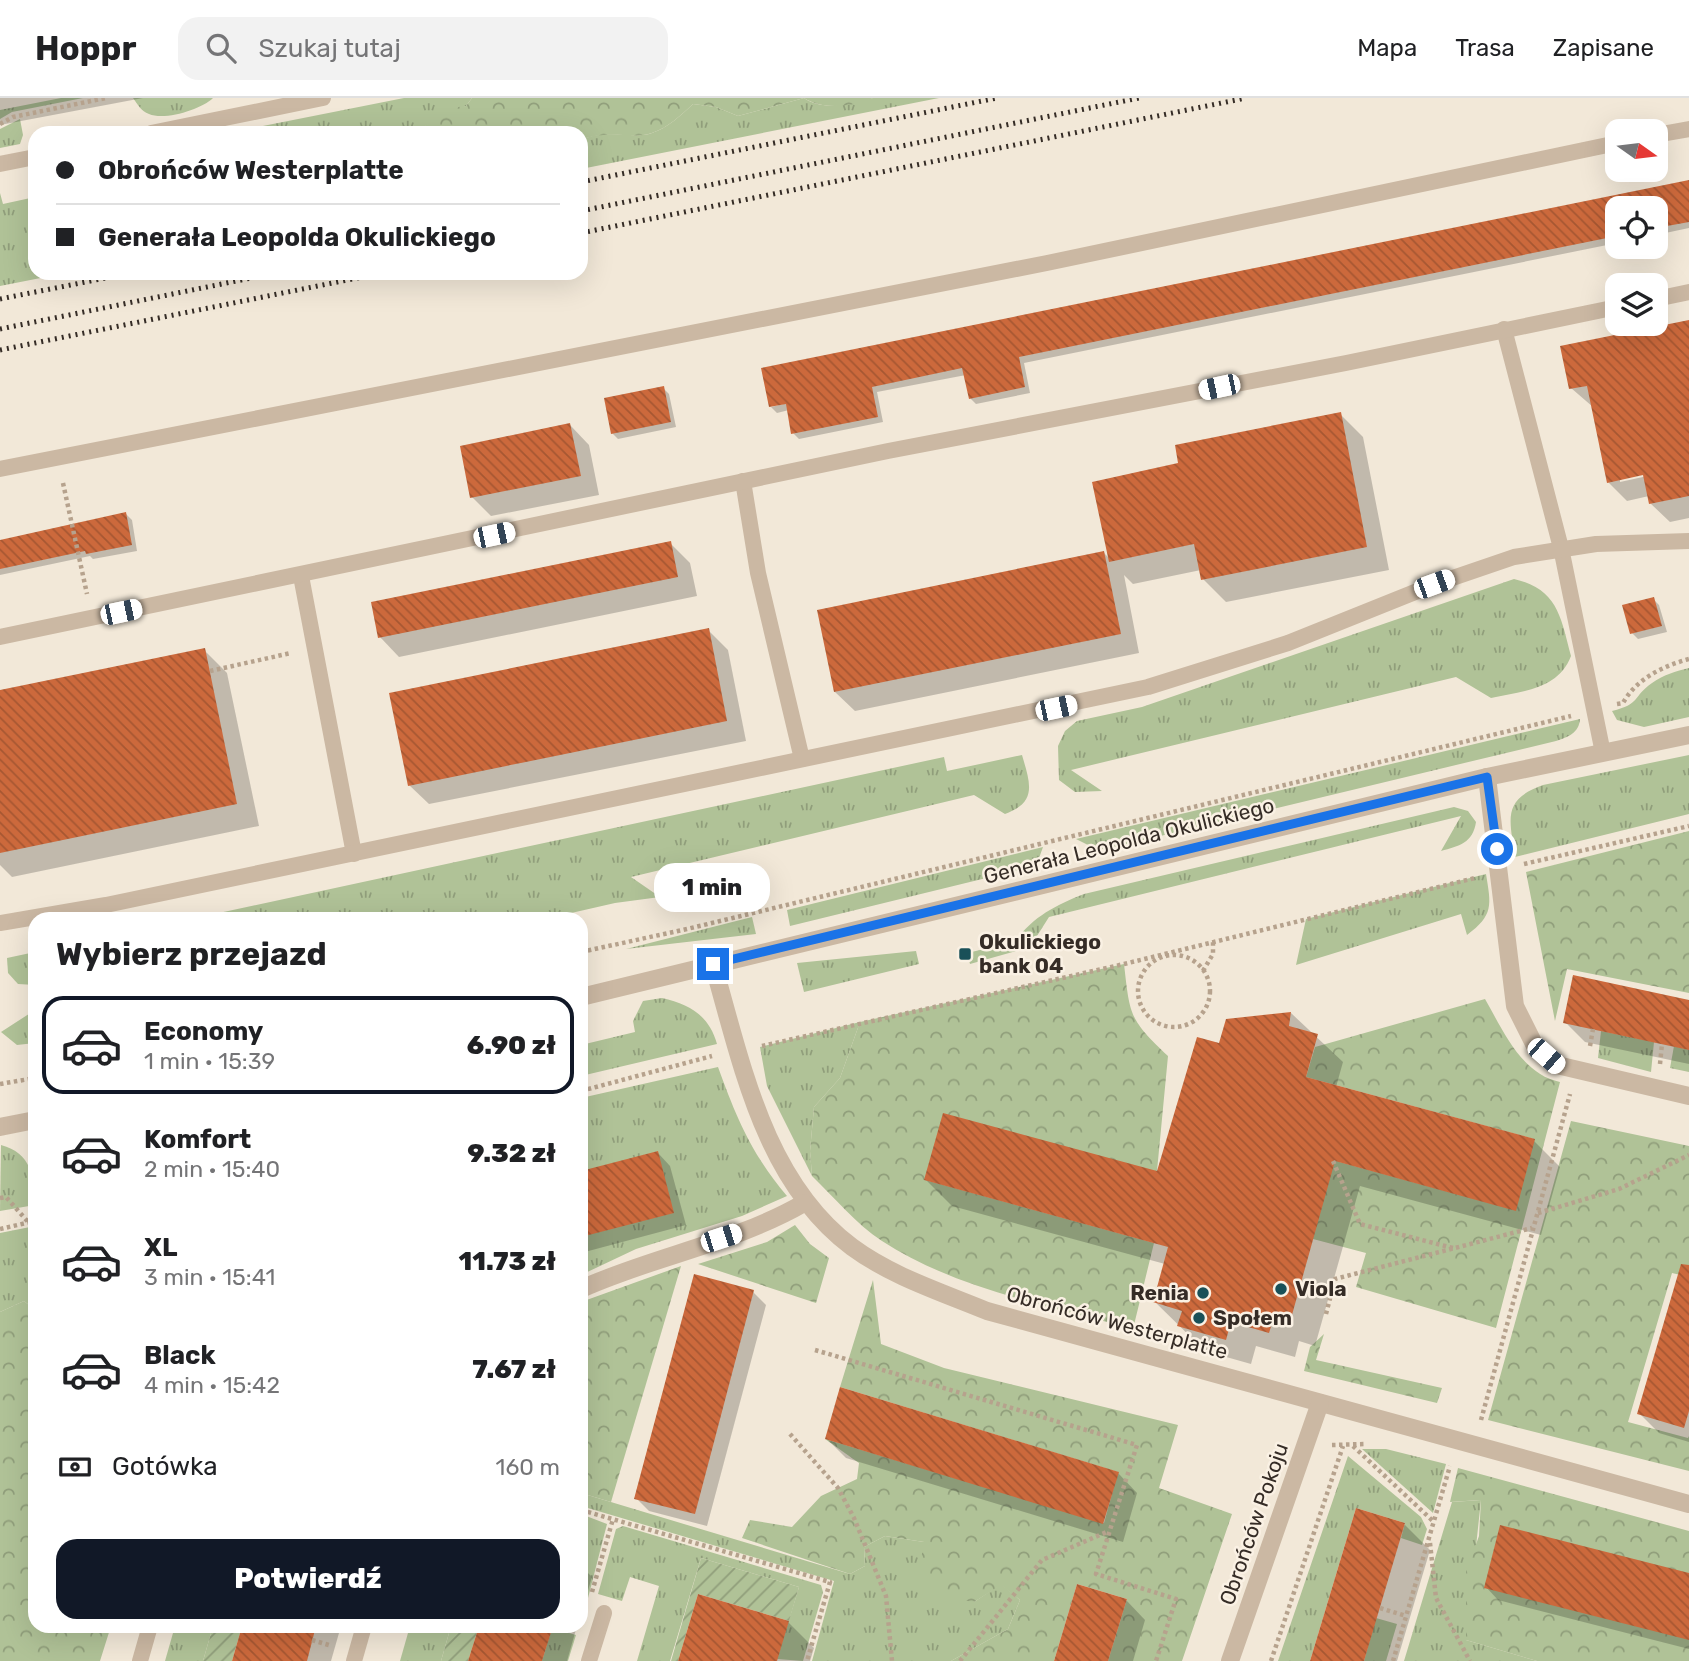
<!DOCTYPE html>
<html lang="pl">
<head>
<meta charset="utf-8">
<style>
  :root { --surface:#fff; --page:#f2f2f2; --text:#202124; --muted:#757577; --line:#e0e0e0; --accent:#111827 }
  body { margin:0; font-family:Rubik,sans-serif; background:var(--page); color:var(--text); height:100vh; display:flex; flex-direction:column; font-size:26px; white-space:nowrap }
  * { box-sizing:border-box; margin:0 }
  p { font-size:23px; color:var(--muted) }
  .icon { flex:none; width:38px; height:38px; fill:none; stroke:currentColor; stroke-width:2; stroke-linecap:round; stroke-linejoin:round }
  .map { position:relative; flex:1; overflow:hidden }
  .details { position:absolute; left:28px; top:814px; width:560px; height:721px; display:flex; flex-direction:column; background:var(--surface); border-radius:21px; box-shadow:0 7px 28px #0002 }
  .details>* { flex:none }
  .guide { position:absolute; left:28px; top:28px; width:560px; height:154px; border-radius:21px; box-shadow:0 7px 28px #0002; display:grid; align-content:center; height:154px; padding:0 28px; background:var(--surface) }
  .needle { width:46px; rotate:104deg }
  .tools { position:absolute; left:1605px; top:21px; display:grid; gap:14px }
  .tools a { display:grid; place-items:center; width:63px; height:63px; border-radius:14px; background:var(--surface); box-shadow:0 7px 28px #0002; font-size:35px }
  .end { position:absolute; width:32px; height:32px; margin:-16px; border:9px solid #1a73e8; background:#fff; box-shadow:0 0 0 4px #fff }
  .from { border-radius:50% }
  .bubble { position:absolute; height:49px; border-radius:21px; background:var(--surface); box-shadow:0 7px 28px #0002; font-size:23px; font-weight:800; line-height:49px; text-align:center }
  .car { position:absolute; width:21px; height:42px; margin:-21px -10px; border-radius:9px; box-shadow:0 0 5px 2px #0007; background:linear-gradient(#fff 24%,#345 0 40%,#fff 0 76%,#345 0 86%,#fff 0) }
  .guide b { display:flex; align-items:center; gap:24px; height:66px; font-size:26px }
  .guide b+b { border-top:2px solid var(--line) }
  .guide i { width:18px; height:18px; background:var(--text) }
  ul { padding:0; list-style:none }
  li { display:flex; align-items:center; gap:21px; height:98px; margin:0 14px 10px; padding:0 14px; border:4px solid transparent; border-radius:21px }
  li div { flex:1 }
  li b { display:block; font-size:26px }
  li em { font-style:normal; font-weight:800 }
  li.active { border-color:var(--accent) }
  li>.icon { width:63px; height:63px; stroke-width:1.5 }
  h2 { padding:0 28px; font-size:32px; line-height:84px }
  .pay { display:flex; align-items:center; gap:18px; height:77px; padding:0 28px; font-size:26px }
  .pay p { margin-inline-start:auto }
  .primary-button { display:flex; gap:14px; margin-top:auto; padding:14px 28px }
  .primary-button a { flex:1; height:80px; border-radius:21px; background:var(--accent); color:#fff; font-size:28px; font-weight:800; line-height:80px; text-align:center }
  header { display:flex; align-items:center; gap:42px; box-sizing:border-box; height:98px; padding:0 35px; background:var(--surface); border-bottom:2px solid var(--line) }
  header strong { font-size:33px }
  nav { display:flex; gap:38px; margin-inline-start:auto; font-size:24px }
  .search { width:490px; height:63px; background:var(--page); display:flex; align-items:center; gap:18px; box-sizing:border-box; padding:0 24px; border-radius:21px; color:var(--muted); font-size:26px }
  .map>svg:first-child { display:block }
  .grass { fill:url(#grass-tufts) }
  .forest { fill:url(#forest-crowns) }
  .garden { fill:url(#garden-furrows) }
  .shadow { fill:#0003; fill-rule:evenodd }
  .building { fill:url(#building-back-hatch) }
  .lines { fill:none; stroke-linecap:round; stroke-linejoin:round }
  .path { stroke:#b6a28d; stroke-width:4.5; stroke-dasharray:3.5 3.5; stroke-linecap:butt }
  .service { stroke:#cbb8a3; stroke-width:16 }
  .minor { stroke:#cbb8a3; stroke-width:18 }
  .tertiary { stroke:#cbb8a3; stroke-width:18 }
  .rail { stroke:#352c26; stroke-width:5; stroke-dasharray:2 5; stroke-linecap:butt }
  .route { stroke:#1a73e8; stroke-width:9 }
  .poi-dot { fill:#195058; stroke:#faf1e4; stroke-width:2.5 }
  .labels { text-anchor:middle; stroke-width:5; stroke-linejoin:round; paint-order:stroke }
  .street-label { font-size:21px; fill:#352c26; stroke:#faf1e4 }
  .poi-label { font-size:21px; font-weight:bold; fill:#352c26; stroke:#faf1e4; text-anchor:start }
</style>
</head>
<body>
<header>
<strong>Hoppr</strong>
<div class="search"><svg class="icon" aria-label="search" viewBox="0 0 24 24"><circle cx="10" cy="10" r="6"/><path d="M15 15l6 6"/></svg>Szukaj tutaj</div>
<nav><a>Mapa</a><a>Trasa</a><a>Zapisane</a></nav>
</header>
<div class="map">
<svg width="1689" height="1563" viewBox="0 0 1689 1563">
  <defs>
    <pattern id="grass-tufts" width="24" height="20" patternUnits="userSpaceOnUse" patternTransform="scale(1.75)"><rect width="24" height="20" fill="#b0c297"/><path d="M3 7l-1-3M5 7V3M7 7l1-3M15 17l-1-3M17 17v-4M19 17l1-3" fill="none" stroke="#909e7b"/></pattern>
    <pattern id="forest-crowns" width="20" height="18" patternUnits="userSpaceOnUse" patternTransform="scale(1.75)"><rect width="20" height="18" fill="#b0c297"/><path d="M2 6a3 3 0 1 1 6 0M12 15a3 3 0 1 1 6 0" fill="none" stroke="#909e7b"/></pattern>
    <pattern id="garden-furrows" width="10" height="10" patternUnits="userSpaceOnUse" patternTransform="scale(1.75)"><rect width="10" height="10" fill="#b0c297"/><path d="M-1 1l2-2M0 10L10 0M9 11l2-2" fill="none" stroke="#909e7b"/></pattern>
    <pattern id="building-back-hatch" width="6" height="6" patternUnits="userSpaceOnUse" patternTransform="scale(1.75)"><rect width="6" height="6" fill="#cc693c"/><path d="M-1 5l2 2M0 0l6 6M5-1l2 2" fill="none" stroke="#a65732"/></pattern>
  </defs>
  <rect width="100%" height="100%" fill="#f2e8d8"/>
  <!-- grass -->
  <g class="grass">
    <path d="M61,0H83L12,14L0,21V12Z"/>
    <path d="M133,0H213C202,11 165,23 149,16C141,13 138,7 133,0Z"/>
    <path d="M404,0H472L466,8L411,35H228Z"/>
    <path d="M804,0C824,14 850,5 873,0C892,0 918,0 939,0L581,71V42C609,30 632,42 652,35C669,29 680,18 693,6L716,9L738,18Z"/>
    <path d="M20,21L23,37L20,46L0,50V31Z"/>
    <path d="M0,95L3,106L35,99V175H66L0,188Z"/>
    <path d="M1514,481C1558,491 1561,520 1571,558C1558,592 1522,593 1491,600L1456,579L1071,672L1102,693L1075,694L1059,682L1058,648L1065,633L1077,623L1142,609Z"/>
    <path d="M1689,570V619L1644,629L1617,622L1612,613C1641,606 1632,599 1652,585C1663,577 1676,573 1689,570Z"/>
    <path d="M1580,621C1579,635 1568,639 1556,643L1106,751L1094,750L1076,741Z"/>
    <path d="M1022,657C1030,685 1038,704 1005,716L974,697L631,779L660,799L615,805L545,821H191L944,659L947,673Z"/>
    <path d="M1689,657V716L1515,759C1510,722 1501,702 1543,687Z"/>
    <path d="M1454,709L1468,713L1476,724C1473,745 1459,748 1441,753L1461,718L1049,819L1030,849L970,866L967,855L1015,844C1032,819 1056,807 1084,796Z"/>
    <path d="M1043,749L1038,763L1023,771L790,828L787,812Z"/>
    <path d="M1486,776C1491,807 1494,817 1467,837L1461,816L1296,867L1306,821Z"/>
    <path d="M752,819L756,836L626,851Z"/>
    <path d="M916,853L919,866L804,894L797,865Z"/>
    <path d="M35,854V887L18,886L8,875L7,860Z"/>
    <path d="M662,900C689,906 709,917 717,946L581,978V947L635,934L633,923L643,903Z"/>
    <path d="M35,912V922L28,932L35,936V945L17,947L1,934Z"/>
    <path d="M860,924L840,980L814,1009L810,1053L812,1078L767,988L760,949Z"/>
    <path d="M1601,933L1654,944L1651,974L1598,960Z"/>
    <path d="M1674,948L1689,952V974L1670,970Z"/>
    <path d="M718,969C737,1021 751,1055 787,1098L742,1118L636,1151L581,1177V1000Z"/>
    <path d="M1,1047C31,1055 35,1079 35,1107L0,1113Z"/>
    <path d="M35,1128V1212L24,1203L0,1214V1135Z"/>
    <path d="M1362,1351H1386L1446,1366L1433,1415Z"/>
    <path d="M1348,1358L1421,1419L1427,1431L1422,1447L1401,1440L1405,1425L1356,1410L1310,1563H1278Z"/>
    <path d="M581,1395L850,1476L865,1468L864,1449L885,1438L924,1444L974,1504L1001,1486L1020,1502L1008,1531L951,1563H812L834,1483L581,1408Z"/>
    <path d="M1481,1402L1466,1542L1537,1563H1404L1452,1404Z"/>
    <path d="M581,1416L607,1426L588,1500L581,1498V1434L584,1424L581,1423Z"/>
    <path d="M623,1428L821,1487L823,1494L803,1563L777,1561L799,1489L701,1460L670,1563H637L659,1488L630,1479L622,1503L598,1496L616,1431Z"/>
    <path d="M1376,1520L1397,1526L1386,1563H1364Z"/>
    <path d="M175,1528H213L203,1563H165Z"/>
    <path d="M410,1528H451L441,1563H400Z"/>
    <path d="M552,1530L576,1537L568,1563H542Z"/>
  </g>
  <!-- forest -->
  <g class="forest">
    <path d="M472,0H873C853,9 822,12 804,0L738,18L716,9L693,6C680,18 669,29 652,35C632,42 609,31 581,42V35H411C431,27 446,9 466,8Z"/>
    <path d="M1689,733V895L1567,871L1555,923L1526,774Z"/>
    <path d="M1124,866C1130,918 1129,921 1168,958L1157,1073L925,1082L1154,1145L1133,1231C1049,1208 956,1191 882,1143C856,1126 834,1099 812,1078L810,1053L814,1009L840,980L860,924Z"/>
    <path d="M1485,901C1503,932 1521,976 1560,984L1496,1230L1356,1189L1366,1155L1313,1141L1288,1050L1515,1112L1534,1041L1306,979L1315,949Z"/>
    <path d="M1571,1023L1689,1048V1179L1672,1175L1628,1324L1688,1340L1689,1338V1373L1488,1322Z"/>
    <path d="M795,1127L810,1146L829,1160L816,1205L698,1166L767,1144Z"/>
    <path d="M681,1168L611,1404L581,1395V1204Z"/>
    <path d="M873,1182L881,1246L944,1270L1178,1327L1159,1390L1232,1416L1182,1563H1108L1127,1501L1077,1486L1054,1563H951L1008,1531L1020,1502L1001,1487L974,1504L931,1497L920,1467L924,1444L885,1438L864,1449L865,1468L850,1476L742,1440L750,1422L792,1429L821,1398L857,1381L859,1365L825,1341L1104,1425L1118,1374L840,1289Z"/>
    <path d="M24,1203L35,1212V1300L30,1305L35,1317V1528H111L100,1563H0V1214Z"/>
    <path d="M1324,1236L1316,1262L1442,1290L1437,1305L1304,1273L1310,1249Z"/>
    <path d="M1458,1370L1689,1433V1563H1537L1466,1542V1474L1479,1438L1481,1402L1450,1404Z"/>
  </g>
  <!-- garden -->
  <g class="garden">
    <path d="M701,1460L799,1489L789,1523L698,1496L678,1563H671Z"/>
    <path d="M213,1528H242L232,1563H203Z"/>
    <path d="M451,1528H479L468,1563H441Z"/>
  </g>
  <!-- shadow -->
  <g class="shadow">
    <path d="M0,0H143L0,27Z"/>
    <path d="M1689,84V130L1656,137V110H1617V145L1024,265L1030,295L976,306L970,300L966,277L877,294L883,324L799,341L793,335L789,312L777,315L771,309Z"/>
    <path d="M1689,223V420L1670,424L1650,405L1649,398L1627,403L1608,384L1593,309L1571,290ZM1652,373V377L1620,384V380Z"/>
    <path d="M663,290L669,296L676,329L618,341L612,335Z"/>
    <path d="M1340,316L1363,339L1389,472L1226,504L1203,481L1201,472L1133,486L1124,477L1139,555L855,613L835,594L1104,455L1110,461L1180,367Z"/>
    <path d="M570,327L589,347L599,397L491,418L472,399Z"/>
    <path d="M126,416L132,422L137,453L93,461L90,458L0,477V444Z"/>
    <path d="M670,445L690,465L697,498L399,559L380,539Z"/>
    <path d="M1653,501L1659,507L1667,534L1638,541L1632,535Z"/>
    <path d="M708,532L728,552L746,643L429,706L409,687Z"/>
    <path d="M204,552L227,575L259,728L12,779L0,767V593Z"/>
    <path d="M1689,903V966L1585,944L1565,924Z"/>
    <path d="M1291,915L1343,964L1336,989L1534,1043L1560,1069L1541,1137L1360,1088L1315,1248L1299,1243L1295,1259L1256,1248L1251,1266L1205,1253L1155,1204L1165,1166L952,1108L926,1082L1158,1075L1220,947Z"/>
    <path d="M658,1055L670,1068L686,1127L581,1155V1075Z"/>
    <path d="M1689,1187V1344L1659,1335L1639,1315Z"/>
    <path d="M753,1194L766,1207L707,1428L649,1413L636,1400Z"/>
    <path d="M827,1341L1118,1375L1137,1395L1123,1444L846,1360Z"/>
    <path d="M1357,1412L1405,1427L1430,1452L1397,1563H1311Z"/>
    <path d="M581,1468L592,1479L581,1516Z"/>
    <path d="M1689,1477V1551L1498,1502L1486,1489Z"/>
    <path d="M1126,1502L1145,1522L1133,1563H1056Z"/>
    <path d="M788,1524L814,1550L810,1563H680Z"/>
    <path d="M244,1528H341L331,1563H234Z"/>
    <path d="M481,1528H577L567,1563H470Z"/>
  </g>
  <!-- building -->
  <g class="building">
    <path d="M1689,82V124L1656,130V110H1617V138L1019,259L1025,289L969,301L962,270L872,289L878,319L791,336L786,306L769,309L761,270Z"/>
    <path d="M1689,222V398L1649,406L1643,377L1607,385L1587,288L1569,291L1560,248Z"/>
    <path d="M664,288L671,324L611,336L604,300Z"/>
    <path d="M1341,314L1367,449L1201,482L1194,446L1109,464L1092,384L1178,365L1175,347Z"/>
    <path d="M570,325L581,378L470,400L460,348Z"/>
    <path d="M126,414L132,447L86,456L85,453L0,471V442Z"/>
    <path d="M671,443L678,479L378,540L371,504Z"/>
    <path d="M1104,453L1121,536L834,594L817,512Z"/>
    <path d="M1654,499L1662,528L1630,536L1622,507Z"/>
    <path d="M709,530L727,623L408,688L389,595Z"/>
    <path d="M205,550L237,706L0,755V592Z"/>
    <path d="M1573,877L1689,902V952L1563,925Z"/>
    <path d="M1291,914L1289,928L1318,936L1306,979L1535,1041L1516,1113L1335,1063L1290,1224L1274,1219L1269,1235L1231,1224L1226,1242L1177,1228L1182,1213L1153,1204L1168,1149L924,1082L943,1015L1157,1073L1197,939L1219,945L1226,921Z"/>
    <path d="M658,1053L674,1115L581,1139V1073Z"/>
    <path d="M1681,1166L1689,1167V1313L1684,1330L1637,1316Z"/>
    <path d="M694,1176L754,1192L695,1416L634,1401Z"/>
    <path d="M840,1289L1119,1374L1103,1426L825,1341Z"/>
    <path d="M1356,1410L1405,1425L1364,1563H1310Z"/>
    <path d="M1500,1427L1689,1475V1542L1484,1490Z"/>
    <path d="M1077,1486L1127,1501L1108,1563H1054Z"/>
    <path d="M698,1496L789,1523L777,1563H678Z"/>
    <path d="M242,1528H316L307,1563H232Z"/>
    <path d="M479,1528H553L542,1563H468Z"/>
  </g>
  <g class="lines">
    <!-- path -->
    <g class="path">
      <path d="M0,26L13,19L106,0"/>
      <path d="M63,385L87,496"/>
      <path d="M210,573L291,555"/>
      <path d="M1617,606L1623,605C1636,581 1663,568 1689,561"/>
      <path d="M1524,766L1689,728"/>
      <path d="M581,854L687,831L1571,618"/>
      <circle cx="1174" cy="893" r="36"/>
      <path d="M1203,873L1213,856V843"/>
      <path d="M762,948L1124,866L1475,780"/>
      <path d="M1590,948L1593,931"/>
      <path d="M1660,966L1662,946"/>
      <path d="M0,986L35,980"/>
      <path d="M581,993L712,958"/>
      <path d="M1333,1063L1360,1126L1453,1150"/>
      <path d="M0,1100L6,1099L29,1125"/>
      <path d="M1538,1115L1619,1091L1689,1057"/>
      <path d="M0,1131L35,1123"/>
      <path d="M1326,1216L1335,1181L1532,1130"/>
      <path d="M815,1252L1137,1347L1096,1476L1176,1501L1156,1563"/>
      <path d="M1481,1322L1570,996"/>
      <path d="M790,1336L838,1390L854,1420L886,1498L892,1563"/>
      <path d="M1332,1347L1365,1346"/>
      <path d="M1353,1348L1434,1424"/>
      <path d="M581,1412L830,1484L807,1563"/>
      <path d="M1430,1445L1436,1500L1470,1563"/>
      <path d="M592,1494L613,1421"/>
      <path d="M1380,1510L1406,1518"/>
      <path d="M312,1542L332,1548"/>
      <path d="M960,1563L1042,1462L1109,1433"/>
      <path d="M1271,1563L1343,1348"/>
      <path d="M1393,1563L1450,1368"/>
    </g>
    <!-- service -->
    <g class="service">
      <path d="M151,35L323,0"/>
      <path d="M1656,37L1689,31"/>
      <path d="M0,66L35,59"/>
      <path d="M1656,201L1689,194"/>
      <path d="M1504,231L1561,450L1603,655"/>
      <path d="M0,371L1047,165L1617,45"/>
      <path d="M743,383L758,475L802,661"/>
      <path d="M301,478L354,756"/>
      <path d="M0,539L888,353L1346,265L1617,209"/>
      <path d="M0,825L106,807L1148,589L1288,545L1435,486L1514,459L1596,446L1689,443"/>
      <path d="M140,1563L150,1528"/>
      <path d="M354,1563L364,1528"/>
      <path d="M589,1563L604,1515"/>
    </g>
    <!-- minor -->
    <g class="minor">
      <path d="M1487,679L1515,908L1535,948L1557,967L1689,998"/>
      <path d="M713,866C742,966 764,1083 852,1149C891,1178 941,1194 987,1213L1689,1406"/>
      <path d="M581,1191C654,1158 735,1145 804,1105"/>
      <path d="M1230,1563L1320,1305"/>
    </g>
    <!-- tertiary -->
    <g class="tertiary">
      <path d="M581,899L1487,679L1689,637"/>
      <path d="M0,1029L35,1022"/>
    </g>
    <!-- rail -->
    <g class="rail">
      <path d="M581,84L997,0"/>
      <path d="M581,113L1139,0"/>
      <path d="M581,135L1246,0"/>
      <path d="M0,201L131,175"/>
      <path d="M0,231L276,175"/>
      <path d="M0,252L382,175"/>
    </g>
  </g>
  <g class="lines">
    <!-- route -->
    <path class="route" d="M713,866L1487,679L1497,751"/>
  </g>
  <!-- markers -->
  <g class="poi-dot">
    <rect x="958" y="849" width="14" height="14" rx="3.5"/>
    <circle cx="1281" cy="1191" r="7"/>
    <circle cx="1203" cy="1195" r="7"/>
    <circle cx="1199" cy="1220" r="7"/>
  </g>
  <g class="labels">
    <!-- street labels -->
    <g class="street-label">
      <text transform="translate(1129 743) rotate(-14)" y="7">Generała Leopolda Okulickiego</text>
      <text transform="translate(1117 1225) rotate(15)" y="7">Obrońców Westerplatte</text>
      <text transform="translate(1254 1426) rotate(-71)" y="7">Obrońców Pokoju</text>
    </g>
    <!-- poi labels -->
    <g class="poi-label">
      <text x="979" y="851">Okulickiego<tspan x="979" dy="24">bank 04</tspan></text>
      <text x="1295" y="1198">Viola</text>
      <text x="1189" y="1202" text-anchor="end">Renia</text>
      <text x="1213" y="1227">Społem</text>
    </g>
  </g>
</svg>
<div class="tools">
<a><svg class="needle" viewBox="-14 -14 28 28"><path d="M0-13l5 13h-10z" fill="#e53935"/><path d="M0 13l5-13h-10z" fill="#757577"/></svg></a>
<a><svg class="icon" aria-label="locate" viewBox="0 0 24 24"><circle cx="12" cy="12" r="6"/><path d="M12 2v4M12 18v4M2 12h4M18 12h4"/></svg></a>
<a><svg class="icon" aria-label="layers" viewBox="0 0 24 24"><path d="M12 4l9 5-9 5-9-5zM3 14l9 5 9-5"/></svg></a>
</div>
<i class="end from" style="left:1497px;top:751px"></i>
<i class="end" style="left:713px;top:866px"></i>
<div class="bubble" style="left:654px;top:765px;width:116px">1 min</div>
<i class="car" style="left:1219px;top:289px;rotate:258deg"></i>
<i class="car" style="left:494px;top:437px;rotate:78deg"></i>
<i class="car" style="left:1434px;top:486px;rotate:70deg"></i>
<i class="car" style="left:121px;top:514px;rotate:78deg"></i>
<i class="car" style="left:1056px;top:610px;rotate:78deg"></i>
<i class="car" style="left:1546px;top:958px;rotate:131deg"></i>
<i class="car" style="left:721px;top:1140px;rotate:72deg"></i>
<div class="guide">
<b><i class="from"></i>Obrońców Westerplatte</b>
<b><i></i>Generała Leopolda Okulickiego</b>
</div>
<section class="details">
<h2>Wybierz przejazd</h2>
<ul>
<li class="active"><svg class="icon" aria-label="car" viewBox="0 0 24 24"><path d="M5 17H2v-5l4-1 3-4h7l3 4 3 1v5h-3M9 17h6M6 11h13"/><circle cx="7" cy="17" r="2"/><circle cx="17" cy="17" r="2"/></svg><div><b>Economy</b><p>1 min · 15:39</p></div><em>6.90 zł</em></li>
<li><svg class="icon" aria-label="car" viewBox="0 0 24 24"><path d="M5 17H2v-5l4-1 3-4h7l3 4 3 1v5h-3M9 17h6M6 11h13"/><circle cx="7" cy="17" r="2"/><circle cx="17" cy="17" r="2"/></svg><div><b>Komfort</b><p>2 min · 15:40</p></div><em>9.32 zł</em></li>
<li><svg class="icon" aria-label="car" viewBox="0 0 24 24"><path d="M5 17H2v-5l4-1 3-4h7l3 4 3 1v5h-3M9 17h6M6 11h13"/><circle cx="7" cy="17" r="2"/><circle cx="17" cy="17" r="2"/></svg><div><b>XL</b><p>3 min · 15:41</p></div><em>11.73 zł</em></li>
<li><svg class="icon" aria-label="car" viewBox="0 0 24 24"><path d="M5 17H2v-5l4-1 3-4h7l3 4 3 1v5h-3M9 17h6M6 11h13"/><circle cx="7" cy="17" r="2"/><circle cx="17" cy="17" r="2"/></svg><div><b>Black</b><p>4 min · 15:42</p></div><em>7.67 zł</em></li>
</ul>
<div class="pay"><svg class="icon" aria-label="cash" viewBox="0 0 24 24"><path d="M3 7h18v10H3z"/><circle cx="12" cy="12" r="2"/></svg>Gotówka<p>160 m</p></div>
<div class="primary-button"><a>Potwierdź</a></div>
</section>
</div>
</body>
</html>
